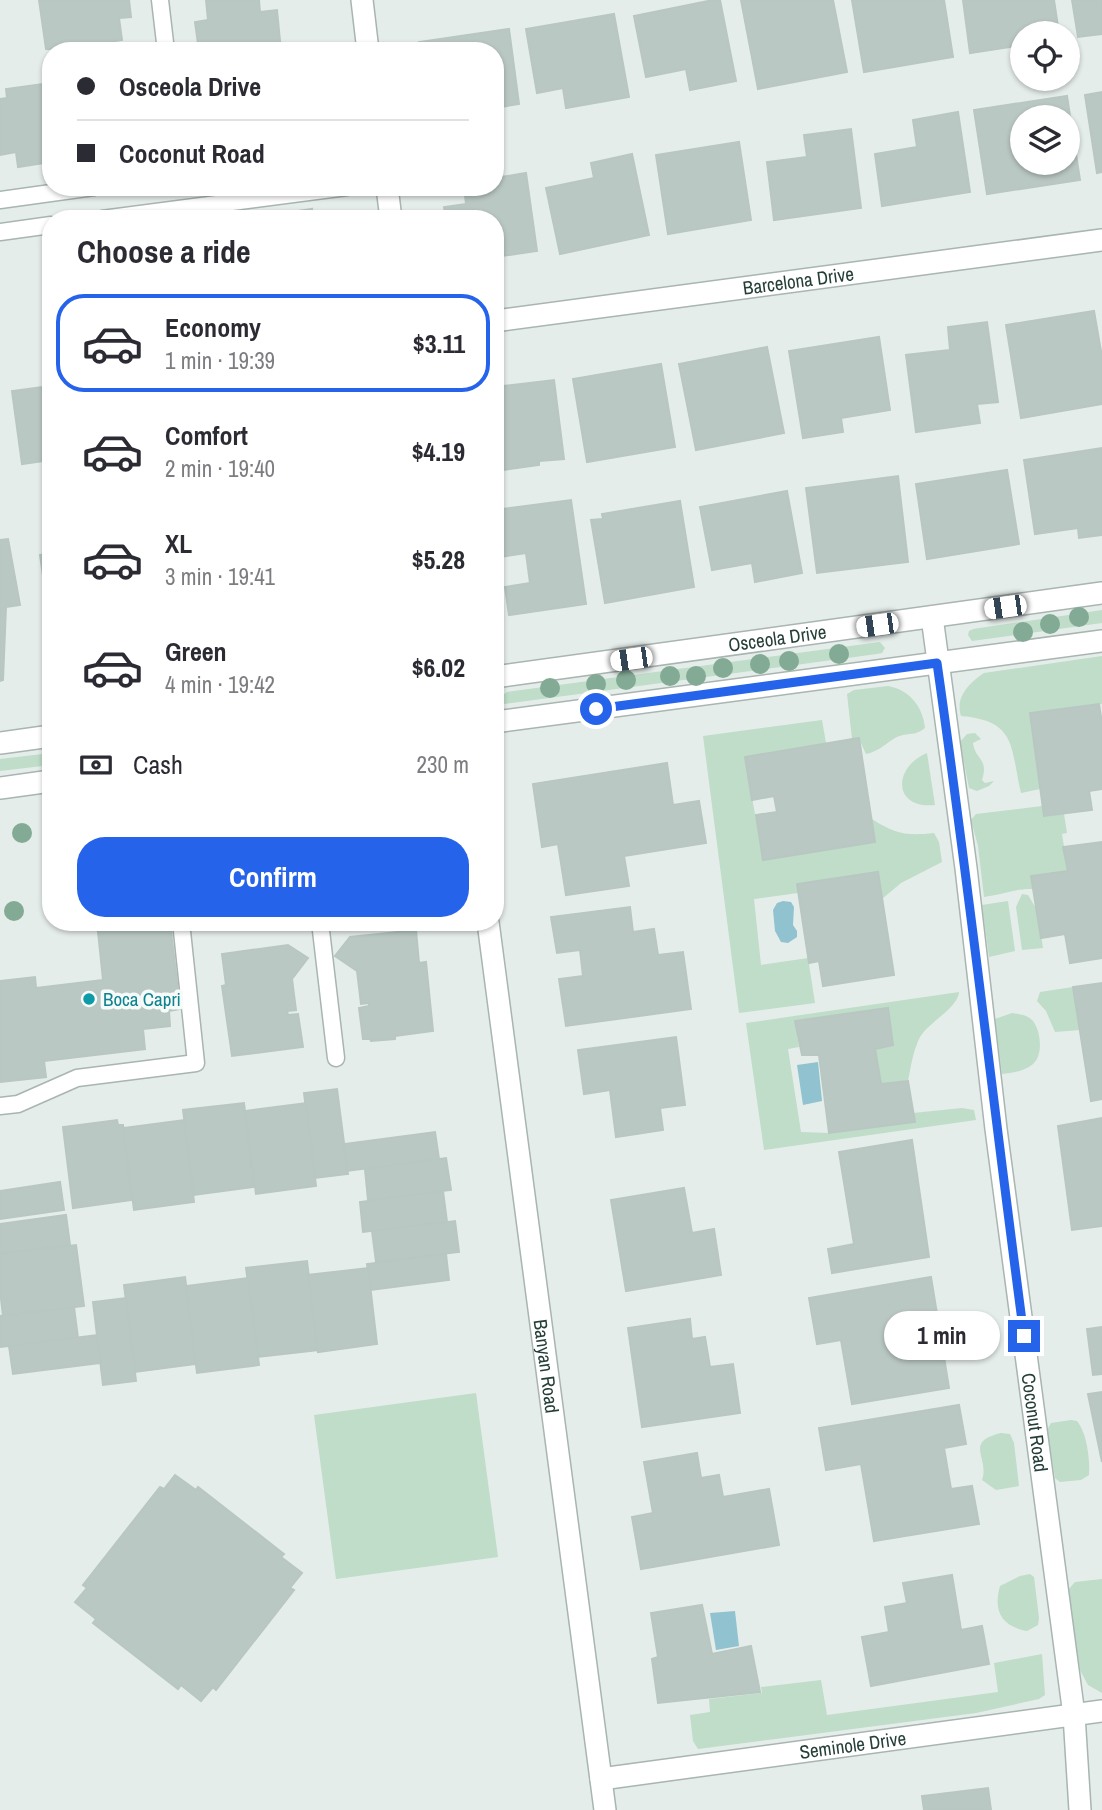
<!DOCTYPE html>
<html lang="en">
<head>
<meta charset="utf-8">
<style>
  :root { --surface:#fff; --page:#f2f2f3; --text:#2b2b33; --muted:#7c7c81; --line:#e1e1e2; --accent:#2563eb }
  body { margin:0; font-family:"Archivo Narrow",sans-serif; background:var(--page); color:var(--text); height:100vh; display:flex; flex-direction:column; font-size:26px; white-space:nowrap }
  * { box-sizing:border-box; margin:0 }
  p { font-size:23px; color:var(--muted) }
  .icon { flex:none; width:38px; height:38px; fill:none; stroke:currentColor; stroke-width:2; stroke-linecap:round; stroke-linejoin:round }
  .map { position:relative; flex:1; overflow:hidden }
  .sheet { position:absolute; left:42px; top:210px; width:462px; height:721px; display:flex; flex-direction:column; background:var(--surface); border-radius:28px; box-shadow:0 2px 5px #0004 }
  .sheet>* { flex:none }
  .guide { position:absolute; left:42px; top:42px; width:462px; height:154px; border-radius:28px; box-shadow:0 2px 5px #0004; display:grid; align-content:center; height:154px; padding:0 35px; background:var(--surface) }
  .controls { position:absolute; left:1010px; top:21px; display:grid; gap:14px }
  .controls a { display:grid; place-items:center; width:70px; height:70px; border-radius:50%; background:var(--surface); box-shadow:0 2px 5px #0004; font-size:35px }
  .end { position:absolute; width:32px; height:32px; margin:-16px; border:9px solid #2563eb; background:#fff; box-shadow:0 0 0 4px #fff }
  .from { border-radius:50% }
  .bubble { position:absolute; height:49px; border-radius:24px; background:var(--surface); box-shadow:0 2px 5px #0004; font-size:23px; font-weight:800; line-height:49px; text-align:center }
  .car { position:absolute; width:21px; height:42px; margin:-21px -10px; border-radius:9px; box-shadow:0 0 5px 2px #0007; background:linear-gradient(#fff 24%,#345 0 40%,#fff 0 76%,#345 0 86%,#fff 0) }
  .guide b { display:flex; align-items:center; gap:24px; height:66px; font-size:26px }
  .guide b+b { border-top:2px solid var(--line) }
  .guide i { width:18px; height:18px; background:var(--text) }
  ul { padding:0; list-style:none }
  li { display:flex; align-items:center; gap:21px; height:98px; margin:0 14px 10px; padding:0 21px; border:4px solid transparent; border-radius:28px }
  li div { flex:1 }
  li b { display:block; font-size:26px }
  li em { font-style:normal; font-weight:800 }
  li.selected { border-color:var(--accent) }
  li>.icon { width:63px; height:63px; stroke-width:1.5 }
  h2 { padding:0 35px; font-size:32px; line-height:84px }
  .pay { display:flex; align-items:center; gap:18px; height:77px; padding:0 35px; font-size:26px }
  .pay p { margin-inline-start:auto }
  .primary-button { display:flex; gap:14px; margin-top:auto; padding:14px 35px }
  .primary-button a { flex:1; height:80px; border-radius:28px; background:var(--accent); color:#fff; font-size:28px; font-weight:800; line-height:80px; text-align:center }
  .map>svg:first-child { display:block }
  .green { fill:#bfddc8 }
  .water { fill:#90c3cf }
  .building { fill:#bac8c3; stroke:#b8c7c1; stroke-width:2; fill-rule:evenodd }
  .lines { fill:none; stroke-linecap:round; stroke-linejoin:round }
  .service-casing { stroke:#a8b5b1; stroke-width:19 }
  .minor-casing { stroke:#a8b5b1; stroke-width:24 }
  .service { stroke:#fff; stroke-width:16 }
  .minor { stroke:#fff; stroke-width:21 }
  .tree { fill:#82aa94 }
  .route { stroke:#2563eb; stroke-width:9 }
  .culture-dot { fill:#0f9aa8; stroke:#f6faf8; stroke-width:2.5 }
  .labels { text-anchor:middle; stroke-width:7; stroke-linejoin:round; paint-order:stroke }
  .street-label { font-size:19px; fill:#253f38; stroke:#f6faf8 }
  .culture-label { font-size:19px; fill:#0d838f; stroke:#f6faf8; text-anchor:start }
</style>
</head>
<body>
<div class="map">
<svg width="1102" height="1810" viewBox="0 0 1102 1810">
  <rect width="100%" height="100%" fill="#e5edea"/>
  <!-- green -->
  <g class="green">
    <path d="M1102,610V623L972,641L968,635L969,631L973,629Z"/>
    <path d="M880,642L885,648L882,653L877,654L505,704L500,702L499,698L507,692Z"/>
    <path d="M1102,656V704L1030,713L1040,789L1021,793C1010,746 1017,721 961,716C955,697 969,683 984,673Z"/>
    <path d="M888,686C910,690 923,707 925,728C916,735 913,733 903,735C889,738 884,750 866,754L859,739H852L847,694L854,690Z"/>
    <path d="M822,720L826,743L745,757L763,860L875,842L872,819C895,834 906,836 934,833L939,842L942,862L901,883L882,899L878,872L797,884L798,893L754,899L761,965L808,958L815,1003L739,1013L703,736Z"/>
    <path d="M975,733L981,739L973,743C975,760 989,758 982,780L985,783L994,781L989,786L977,791L969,788L960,742L967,734Z"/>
    <path d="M51,753V765L0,771V759Z"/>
    <path d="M927,753L935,805C892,809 893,767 927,753Z"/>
    <path d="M1042,806L1044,816L1064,814L1067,833L1062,834L1068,871L1032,876L1033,889C1017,888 1001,895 984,897L978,846L971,820L976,814Z"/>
    <path d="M1022,894L1028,895L1037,910L1043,948L1022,950L1016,907Z"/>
    <path d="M1008,901L1015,951L989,957L982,905Z"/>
    <path d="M1073,987L1080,1030L1055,1032L1046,1011L1037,1001L1040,992Z"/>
    <path d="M959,992C958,1008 930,1021 920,1037C913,1051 911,1066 908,1081L881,1084L875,1049L893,1045L887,1008L795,1021L799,1047L788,1049L801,1132L829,1133L914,1122L913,1113L962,1108L974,1110L976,1120L764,1150L746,1023Z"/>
    <path d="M1012,1013C1019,1014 1028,1015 1033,1021C1041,1031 1043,1054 1034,1063C1026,1071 1012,1073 1002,1074L995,1019Z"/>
    <path d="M476,1393L498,1557L336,1579L314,1415Z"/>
    <path d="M1071,1420L1077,1421C1087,1433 1090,1460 1089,1475L1081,1480L1060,1482L1055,1478L1047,1430L1051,1423Z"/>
    <path d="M1001,1433L1010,1434L1014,1443L1019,1486L996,1490L982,1480C990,1458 963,1442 1001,1433Z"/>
    <path d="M1030,1574L1034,1577L1039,1618L1038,1625L1027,1631C1001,1626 993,1611 1000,1586L1020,1576Z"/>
    <path d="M1102,1579V1693L1088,1685L1080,1670L1068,1590L1075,1582Z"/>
    <path d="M1042,1654L1045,1695L1039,1699L976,1713L698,1749L693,1741L690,1715L710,1712L709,1699L762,1693L761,1687L821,1680L827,1715L998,1692L994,1663Z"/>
  </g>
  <!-- water -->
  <g class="water">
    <path d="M783,901L791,902L794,907L793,925L797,931V937L788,943L781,942L775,931L773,910L777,903Z"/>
    <path d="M818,1062L822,1101L803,1105L797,1065Z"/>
    <path d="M735,1611L739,1646L716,1650L710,1613Z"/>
  </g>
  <!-- building -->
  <g class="building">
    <path d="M39,0H129L131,17L119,18L122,40L115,41L116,51L46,49Z"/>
    <path d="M206,0H259L260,12L277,10L281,51H199L195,22L208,20Z"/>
    <path d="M713,0H720L736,81L690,90L686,69L646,77L634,16Z"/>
    <path d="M741,0H833L847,72L758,89Z"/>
    <path d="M852,0H944L953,57L864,72Z"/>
    <path d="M963,0H1054L1059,33H1022V45L970,53Z"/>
    <path d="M1072,0H1102V34L1078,37Z"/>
    <path d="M614,14L629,97L566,108L563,88L537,93L526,29Z"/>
    <path d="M509,29L519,104L495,108V51H420L419,42Z"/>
    <path d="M51,83V162L18,167L16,152L0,155V99L7,98L6,89Z"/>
    <path d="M1102,92V172L1097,173L1085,95Z"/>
    <path d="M1067,96L1080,180L987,194L974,110ZM1022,117H1068V163H1022Z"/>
    <path d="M958,112L970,192L882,206L875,154L917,147L913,120Z"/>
    <path d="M851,129L861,208L774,220L767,162L807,157L804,135Z"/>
    <path d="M739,142L751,220L668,234L656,155Z"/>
    <path d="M632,154L649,235L560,254L546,188L594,178L591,163Z"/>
    <path d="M526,173L537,251L495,257V219H446L444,207L466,204L464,187H495V178Z"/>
    <path d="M312,209L313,219H243Z"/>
    <path d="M1094,311L1102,357V404L1021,418L1006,325Z"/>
    <path d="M987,322L998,402L977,404L980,423L916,432L906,355L950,350L948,327Z"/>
    <path d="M879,337L890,410L841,418L843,432L803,438L789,351Z"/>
    <path d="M767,347L784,433L696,450L679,364Z"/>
    <path d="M661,364L675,447L587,462L573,379Z"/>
    <path d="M554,380L564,459L539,461V465L495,471V387Z"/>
    <path d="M51,386V460L22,464L12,391Z"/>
    <path d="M1102,448V535L1079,538L1078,528L1035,534L1024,460Z"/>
    <path d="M1007,470L1019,544L927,559L916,484Z"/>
    <path d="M898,476L908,562L817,573L806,488Z"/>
    <path d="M787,491L802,573L755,582L752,563L712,570L700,507Z"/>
    <path d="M571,500L586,604L509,615L505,587L530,583L526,553L500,557L495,510Z"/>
    <path d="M680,501L694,587L605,603L591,520L603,519L602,514Z"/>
    <path d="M8,539L20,605L6,607L3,680L0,681V540Z"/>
    <path d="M51,553V623H50L40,555Z"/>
    <path d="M1099,704L1102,723V789L1089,791L1092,810L1044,816L1030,713Z"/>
    <path d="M859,738L875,842L763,860L756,815L777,812L774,796L752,800L745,757Z"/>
    <path d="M667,763L673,805L699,801L706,843L624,856L629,886L566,895L558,844L542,847L533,784Z"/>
    <path d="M1102,842V958L1070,963L1065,934L1041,938L1031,876L1068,871L1063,847Z"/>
    <path d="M878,872L894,975L823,986L819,961L809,963L797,884Z"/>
    <path d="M630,907L633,932L654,929L658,955L683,952L691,1009L566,1026L559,979L583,976L580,950L557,953L551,917Z"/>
    <path d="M97,922H170L180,1009L169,1011L170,1026L143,1029L145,1049L44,1061L46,1077L0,1082V981L35,977L36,988L103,980Z"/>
    <path d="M416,930L419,963L426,962L433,1031L395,1036V1039L371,1041L370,1039H363L359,1008L369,1006V1003L361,1004L357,971L335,956L350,937Z"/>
    <path d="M288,945L308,958L292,979L296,1010L287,1011L288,1015L298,1014L303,1047L232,1056L222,986L226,985L222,954Z"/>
    <path d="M1102,983V1099L1091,1101L1073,987Z"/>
    <path d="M888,1008L893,1045L875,1049L881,1084L908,1081L915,1122L829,1133L819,1055H802L795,1021Z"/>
    <path d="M676,1037L685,1105L660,1108L663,1130L616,1137L610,1090L584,1094L578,1050Z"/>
    <path d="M337,1089L348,1174L315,1178L304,1093Z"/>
    <path d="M244,1103L254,1187L194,1195L183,1110Z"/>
    <path d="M306,1103L316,1186L256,1194L245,1111Z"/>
    <path d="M1102,1118V1226L1072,1230L1058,1126Z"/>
    <path d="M117,1120L118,1125H123L132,1200L73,1208L63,1127Z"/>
    <path d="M184,1120L194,1202L134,1210L123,1128Z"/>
    <path d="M435,1132L439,1159L347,1171L344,1144Z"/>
    <path d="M912,1140L929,1257L832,1273L828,1249L854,1244L839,1152Z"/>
    <path d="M446,1158L451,1190L368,1200L365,1169Z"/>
    <path d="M60,1182L64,1210L0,1219V1191Z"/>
    <path d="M684,1188L692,1233L714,1229L721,1275L626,1291L611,1200Z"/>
    <path d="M443,1191L447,1222L363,1232L360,1202Z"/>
    <path d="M66,1215L70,1245L0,1254V1224Z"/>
    <path d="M455,1221L459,1252L376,1262L372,1231Z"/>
    <path d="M76,1245L84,1306L3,1316L0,1290V1254Z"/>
    <path d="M446,1254L449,1280L371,1290L367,1264Z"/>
    <path d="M307,1261L318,1350L258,1357L246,1268Z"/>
    <path d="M368,1268L377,1344L318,1352L308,1275Z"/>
    <path d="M185,1277L196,1364L135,1372L124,1285Z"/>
    <path d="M931,1277L949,1388L852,1404L841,1340L817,1344L809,1298Z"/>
    <path d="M248,1278L259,1365L197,1373L186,1286Z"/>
    <path d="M126,1298L136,1381L103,1385L93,1302Z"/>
    <path d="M74,1307L78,1338L1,1347L0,1316Z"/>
    <path d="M690,1319L692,1339L705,1337L710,1367L733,1364L740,1413L642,1427L628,1328Z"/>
    <path d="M1102,1327V1374L1093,1375L1087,1329Z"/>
    <path d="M97,1335L101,1363L13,1374L9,1346Z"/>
    <path d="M1102,1392V1462L1088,1394Z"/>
    <path d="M959,1405L966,1444L944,1448L951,1489L972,1486L979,1524L874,1541L861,1464L826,1470L819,1428Z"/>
    <path d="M697,1453L701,1478L719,1475L723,1497L769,1489L779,1545L641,1569L632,1517L653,1513L644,1462Z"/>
    <path d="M175,1475L196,1490L198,1487L284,1554L281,1557L302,1573L290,1588L294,1590L216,1690L213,1687L201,1701L181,1685L178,1689L93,1623L96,1619L75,1602L87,1588L83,1585L160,1487L164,1489Z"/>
    <path d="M952,1575L961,1630L982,1626L989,1664L871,1686L862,1637L889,1632L885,1607L907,1603L903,1583Z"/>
    <path d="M702,1605L712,1654L751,1646L760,1692L658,1703L652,1659L658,1657L651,1613Z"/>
    <path d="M988,1788L991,1810H924L922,1796Z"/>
  </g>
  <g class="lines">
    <defs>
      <g id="service">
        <path d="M160,0L166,51"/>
        <path d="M0,200L94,187"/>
        <path d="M102,219L347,187"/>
        <path d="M0,232L51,225"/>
        <path d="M320,922L336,1058"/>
        <path d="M0,1106L18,1104L77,1078L196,1063L181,922"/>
      </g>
      <g id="minor">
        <path d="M362,0L368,51"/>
        <path d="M387,187L391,219"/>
        <path id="s1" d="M495,321L1102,240"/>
        <path id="s2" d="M932,617L966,868L996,1129L1074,1715L1080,1810"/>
        <path id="s3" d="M495,677L1102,593"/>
        <path d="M495,722L1102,641"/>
        <path d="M0,743L51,736"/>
        <path d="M0,788L51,781"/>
        <path id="s4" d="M488,922L605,1810"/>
        <path id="s5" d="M601,1779L1102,1711"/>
      </g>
    </defs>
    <!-- service casing -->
    <use href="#service" class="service-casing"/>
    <!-- minor casing -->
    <use href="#minor" class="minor-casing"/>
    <!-- service -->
    <use href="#service" class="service"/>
    <!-- minor -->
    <use href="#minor" class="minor"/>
  </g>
  <!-- trees -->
  <g class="tree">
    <circle cx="1079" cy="617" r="10"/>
    <circle cx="1050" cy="624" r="10"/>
    <circle cx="1023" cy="632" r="10"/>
    <circle cx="839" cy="654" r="10"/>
    <circle cx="789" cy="661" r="10"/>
    <circle cx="760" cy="664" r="10"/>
    <circle cx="723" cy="668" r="10"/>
    <circle cx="670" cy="676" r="10"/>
    <circle cx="696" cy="676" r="10"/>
    <circle cx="626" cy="680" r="10"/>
    <circle cx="596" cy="684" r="10"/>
    <circle cx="550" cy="688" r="10"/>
    <circle cx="22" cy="833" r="10"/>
    <circle cx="14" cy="911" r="10"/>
  </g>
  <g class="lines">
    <!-- route -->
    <path class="route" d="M596,709L937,663C969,886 994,1111 1024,1336"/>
  </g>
  <!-- markers -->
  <circle class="culture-dot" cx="89" cy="999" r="7"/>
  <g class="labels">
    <!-- street labels -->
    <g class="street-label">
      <text dy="7" stroke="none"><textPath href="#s1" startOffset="306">Barcelona Drive</textPath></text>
      <text dy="7" stroke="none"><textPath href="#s3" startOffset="285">Osceola Drive</textPath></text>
      <text dy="7" stroke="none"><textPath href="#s4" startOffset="448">Banyan Road</textPath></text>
      <text dy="7" stroke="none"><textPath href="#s2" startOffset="812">Coconut Road</textPath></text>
      <text dy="7" stroke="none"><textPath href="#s5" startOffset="254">Seminole Drive</textPath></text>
    </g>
    <!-- culture labels -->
    <g class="culture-label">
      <text x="103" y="1006">Boca Capri</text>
    </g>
  </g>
</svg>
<div class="controls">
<a><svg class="icon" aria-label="locate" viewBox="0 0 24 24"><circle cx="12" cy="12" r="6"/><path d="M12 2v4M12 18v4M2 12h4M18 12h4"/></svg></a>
<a><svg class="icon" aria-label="layers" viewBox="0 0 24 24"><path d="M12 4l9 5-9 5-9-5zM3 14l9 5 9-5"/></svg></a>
</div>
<i class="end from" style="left:596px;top:709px"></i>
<i class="end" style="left:1024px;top:1336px"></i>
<div class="bubble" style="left:884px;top:1311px;width:116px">1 min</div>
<i class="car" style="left:1005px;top:607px;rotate:262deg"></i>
<i class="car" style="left:877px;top:625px;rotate:262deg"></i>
<i class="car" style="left:631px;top:659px;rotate:262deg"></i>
<div class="guide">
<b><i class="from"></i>Osceola Drive</b>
<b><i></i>Coconut Road</b>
</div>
<section class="sheet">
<h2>Choose a ride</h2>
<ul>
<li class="selected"><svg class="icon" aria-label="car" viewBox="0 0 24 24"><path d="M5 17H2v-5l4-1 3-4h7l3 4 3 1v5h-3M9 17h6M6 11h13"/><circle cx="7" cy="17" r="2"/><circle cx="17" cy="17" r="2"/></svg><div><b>Economy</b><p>1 min · 19:39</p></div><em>$3.11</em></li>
<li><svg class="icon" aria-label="car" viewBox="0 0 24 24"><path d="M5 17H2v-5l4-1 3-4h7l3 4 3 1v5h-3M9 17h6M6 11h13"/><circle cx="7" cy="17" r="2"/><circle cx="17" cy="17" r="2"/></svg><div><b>Comfort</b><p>2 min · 19:40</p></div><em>$4.19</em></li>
<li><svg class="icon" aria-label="car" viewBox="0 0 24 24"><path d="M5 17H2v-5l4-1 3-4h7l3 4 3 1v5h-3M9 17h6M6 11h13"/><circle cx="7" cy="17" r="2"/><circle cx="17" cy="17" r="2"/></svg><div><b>XL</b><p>3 min · 19:41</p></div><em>$5.28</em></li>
<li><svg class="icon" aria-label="car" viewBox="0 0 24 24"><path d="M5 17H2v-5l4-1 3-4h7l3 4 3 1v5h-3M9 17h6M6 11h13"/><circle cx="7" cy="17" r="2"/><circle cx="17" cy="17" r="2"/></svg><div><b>Green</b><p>4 min · 19:42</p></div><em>$6.02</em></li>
</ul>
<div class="pay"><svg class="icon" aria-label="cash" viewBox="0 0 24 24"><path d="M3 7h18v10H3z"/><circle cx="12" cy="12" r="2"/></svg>Cash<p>230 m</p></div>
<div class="primary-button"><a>Confirm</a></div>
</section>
</div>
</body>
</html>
